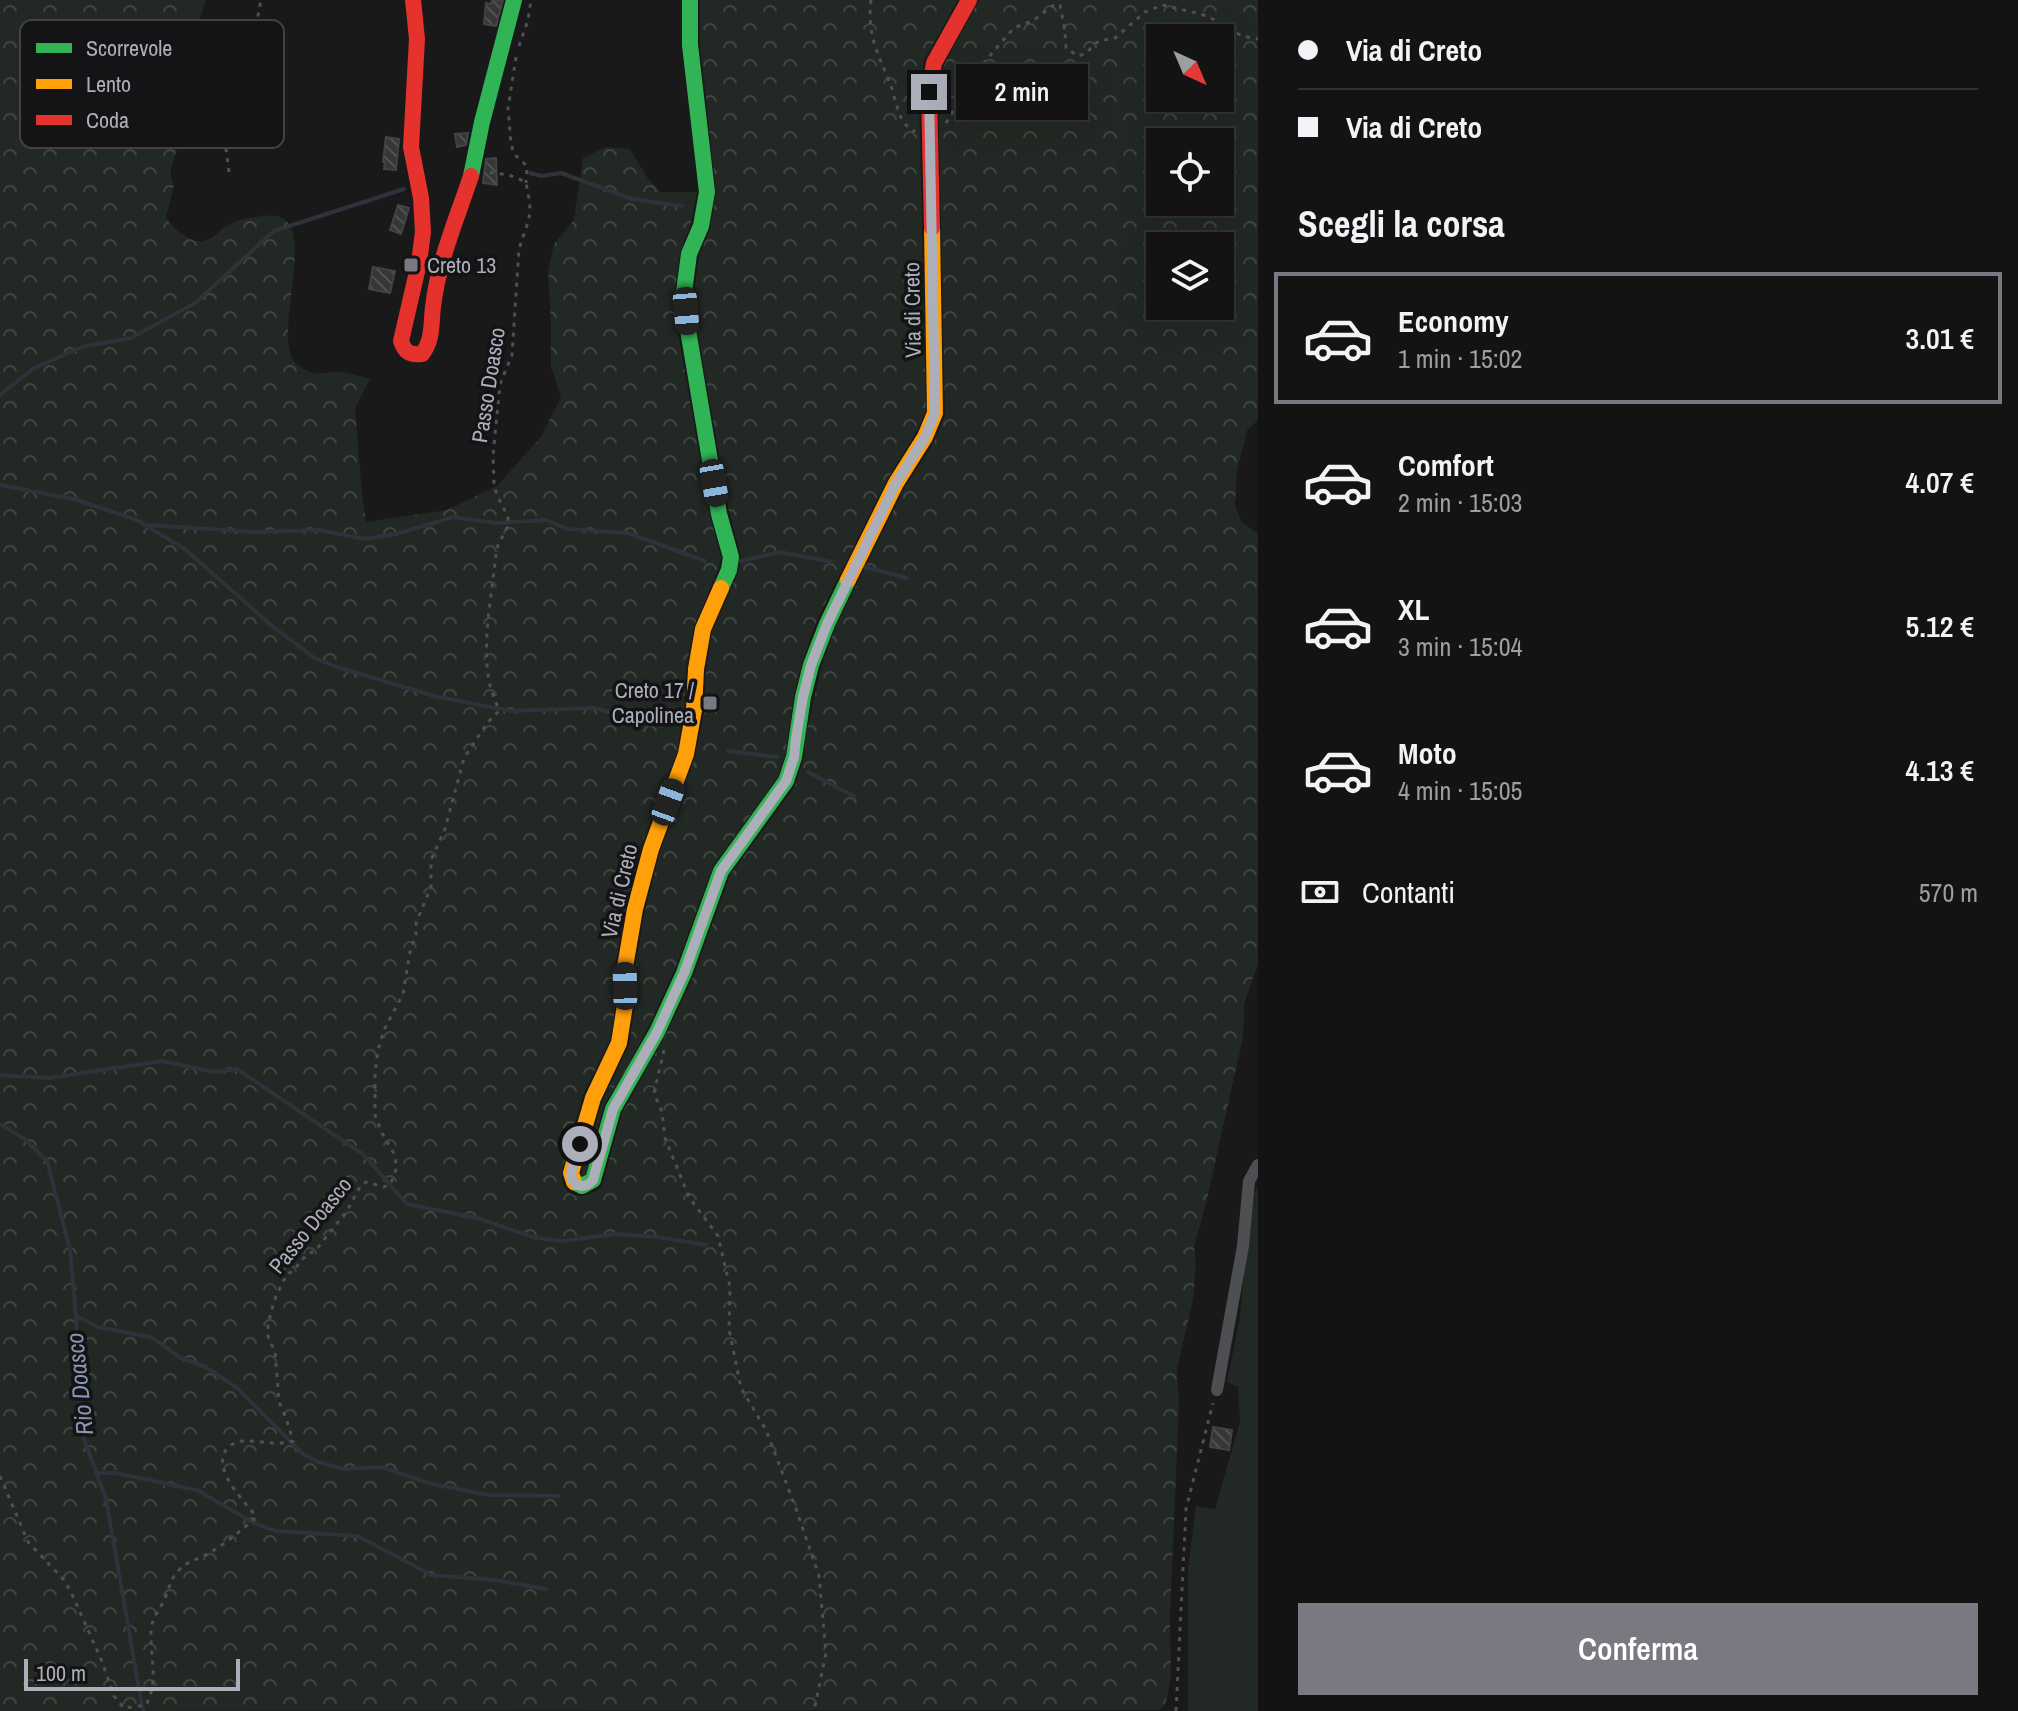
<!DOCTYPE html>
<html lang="it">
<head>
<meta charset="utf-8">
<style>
  :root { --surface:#131313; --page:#1c1c1c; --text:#f1f3f6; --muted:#9d9ea0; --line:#323233; --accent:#797a81 }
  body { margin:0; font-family:"Archivo Narrow",sans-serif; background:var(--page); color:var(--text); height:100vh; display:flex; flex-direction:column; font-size:30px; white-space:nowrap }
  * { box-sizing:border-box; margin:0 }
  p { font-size:26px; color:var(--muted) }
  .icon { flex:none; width:44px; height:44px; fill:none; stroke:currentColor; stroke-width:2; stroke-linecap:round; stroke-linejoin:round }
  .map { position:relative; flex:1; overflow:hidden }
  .drawer { display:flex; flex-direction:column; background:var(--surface); width:760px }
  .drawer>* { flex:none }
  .banner { display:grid; align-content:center; height:176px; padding:0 40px; background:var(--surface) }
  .needle { width:52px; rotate:136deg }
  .buttons { position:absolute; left:1146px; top:24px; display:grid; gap:16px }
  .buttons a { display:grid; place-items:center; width:88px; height:88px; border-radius:0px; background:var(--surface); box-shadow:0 8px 32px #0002,0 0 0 2px var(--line); font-size:40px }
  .scale { position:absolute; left:24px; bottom:20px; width:216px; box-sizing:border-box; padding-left:8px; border:4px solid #acaeb9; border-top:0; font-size:22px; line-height:28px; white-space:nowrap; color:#acaeb9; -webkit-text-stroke:6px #141315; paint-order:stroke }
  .end { position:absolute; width:36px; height:36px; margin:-18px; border:10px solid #acaeb9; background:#111; box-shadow:0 0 0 4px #111 }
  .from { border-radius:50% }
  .bubble { position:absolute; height:56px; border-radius:0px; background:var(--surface); box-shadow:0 8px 32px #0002,0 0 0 2px var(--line); font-size:26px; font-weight:600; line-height:56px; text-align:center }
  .car { position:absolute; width:24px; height:48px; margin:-24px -12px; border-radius:10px; box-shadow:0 0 6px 2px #0007; background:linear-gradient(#222 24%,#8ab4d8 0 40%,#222 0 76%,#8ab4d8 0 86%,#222 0) }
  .banner b { display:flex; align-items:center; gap:28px; height:76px; font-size:30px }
  .banner b+b { border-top:2px solid var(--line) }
  .banner i { width:20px; height:20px; background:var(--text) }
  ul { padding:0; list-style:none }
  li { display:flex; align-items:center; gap:24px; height:132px; margin:0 16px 12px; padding:0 24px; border:4px solid transparent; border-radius:0px }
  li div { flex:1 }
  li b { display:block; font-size:30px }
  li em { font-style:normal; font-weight:600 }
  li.current { border-color:var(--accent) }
  li>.icon { width:72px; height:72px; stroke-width:1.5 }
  h2 { padding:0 40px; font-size:36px; line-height:96px }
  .pay { display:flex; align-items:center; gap:20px; height:88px; padding:0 40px; font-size:30px }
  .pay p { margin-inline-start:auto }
  .primary-button { display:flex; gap:16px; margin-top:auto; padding:16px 40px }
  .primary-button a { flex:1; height:92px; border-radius:0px; background:var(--accent); color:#fff; font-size:32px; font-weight:600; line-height:92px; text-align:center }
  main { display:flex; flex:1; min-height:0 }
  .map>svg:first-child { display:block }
  .green { fill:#222823 }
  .forest { fill:url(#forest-crowns); fill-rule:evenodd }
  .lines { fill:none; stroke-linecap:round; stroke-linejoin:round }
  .stream { stroke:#2d323b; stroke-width:4 }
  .building { fill:url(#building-back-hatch); stroke:#424345; stroke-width:2 }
  .path { stroke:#4f5053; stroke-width:3; stroke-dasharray:4 6; stroke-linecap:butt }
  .street { stroke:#4e4f52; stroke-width:12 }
  .fast { stroke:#30b455; stroke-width:16 }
  .slow { stroke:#ff9f0a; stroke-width:16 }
  .jam { stroke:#e5322d; stroke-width:16 }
  .route { stroke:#acaeb9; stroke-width:10 }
  .poi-dot { fill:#797a81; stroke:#141315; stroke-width:3 }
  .labels { text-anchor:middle; stroke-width:7; stroke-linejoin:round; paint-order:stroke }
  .poi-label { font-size:22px; fill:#acaeb9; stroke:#141315; text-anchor:start }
  .street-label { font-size:22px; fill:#acaeb9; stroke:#141315 }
  .water-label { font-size:24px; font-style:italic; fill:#8597b2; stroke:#141315 }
  .key { fill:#141315; stroke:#424246; stroke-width:2 }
  .key-label { font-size:22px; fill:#acaeb9 }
</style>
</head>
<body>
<main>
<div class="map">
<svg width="1258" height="1711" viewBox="0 0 1258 1711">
  <defs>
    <pattern id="forest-crowns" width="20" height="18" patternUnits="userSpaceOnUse" patternTransform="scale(2)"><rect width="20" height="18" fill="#222823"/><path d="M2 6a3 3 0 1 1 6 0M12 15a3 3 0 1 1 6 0" fill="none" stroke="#3f4541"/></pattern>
    <pattern id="building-back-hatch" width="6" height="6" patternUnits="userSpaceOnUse" patternTransform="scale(2)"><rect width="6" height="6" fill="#353637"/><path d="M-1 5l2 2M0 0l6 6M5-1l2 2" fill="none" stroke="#505152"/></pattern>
  </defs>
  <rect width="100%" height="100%" fill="#191919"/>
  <!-- green -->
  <path class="green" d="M1258,1188V1711H1188V1568L1196,1506L1215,1509L1240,1422L1238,1387L1227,1382L1240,1317L1251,1196Z"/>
  <!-- forest -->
  <g class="forest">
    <path d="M0,0H206L200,17L198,52L193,70L185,86L178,115V145L171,169V178L174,185L166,218C174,229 192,246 207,240C216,237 222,227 232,223C241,219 252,218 262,216C269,215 279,215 285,220C313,241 269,348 299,366C316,377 316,373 333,372C345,371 358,376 370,379L355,408L362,496L366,522L447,510L497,486L541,437L561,397L551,366V321L548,272L554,244L574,220L583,158L606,147L630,149L648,179L661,192H697L691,223L680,252L675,291L678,332L710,516L721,557L719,568L694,626L686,668L684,709L677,752L641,846L626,907L615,966L616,1004L610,1040L583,1095L562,1171C562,1174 562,1182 563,1184C570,1202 592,1197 602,1186L622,1113L665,1036L693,977L730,875L795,786L804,758L805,739L821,668L835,628L905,487L934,442L945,415L938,93L943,67L979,0H1258V420L1247,430L1237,470L1235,505L1241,521L1258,534V964L1244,1004L1243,1037L1207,1199L1194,1247L1196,1265L1193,1300L1177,1369L1179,1403L1170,1617L1171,1678L1165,1706L1159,1710L0,1711ZM1160,38H1220V98H1160ZM1160,142H1220V202H1160ZM1160,246H1220V306H1160Z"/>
    <path d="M700,0H958L924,60L919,91L926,411L916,433L888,478L817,620L802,662L794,695L785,755L778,777L713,866L675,969L648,1028L628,1066L604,1105L586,1173L583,1176L581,1174L602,1102L629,1045L635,1005V968L645,911L660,852L695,757L704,712L706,670L712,632L738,573L741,556L729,512L697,329L694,292L699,256L710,229L716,192L700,44Z"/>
  </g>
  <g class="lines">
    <!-- stream -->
    <g class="stream">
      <path d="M530,173L541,176L561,173L632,199L682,206"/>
      <path d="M0,395L34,368L82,347L131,338L195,303L274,231L404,189"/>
      <path d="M0,485L74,499L137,520L186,550L272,626L316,659L340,668L434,696L511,711L594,708L662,726"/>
      <path d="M147,525L256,532L319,530L364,539L396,534L454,517L496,523L546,520L567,529L628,533L705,561"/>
      <path d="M741,561L780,552L831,562"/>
      <path d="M865,567L907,578"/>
      <path d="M728,751L777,757"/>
      <path d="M808,772L855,797"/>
      <path d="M0,1075L49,1078L162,1061L214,1072L237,1069L364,1155L407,1204L477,1218L536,1238L563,1241L614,1234L658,1237L706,1245"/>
      <path d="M0,1124L26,1140L47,1161L70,1250L76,1316L81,1431L106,1499L142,1706L144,1711"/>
      <path d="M77,1316L97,1327L151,1337L181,1358L204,1366L236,1387L303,1454L318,1462L344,1469L381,1467L432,1484L488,1495L559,1496"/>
      <path d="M95,1473H115L197,1490L254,1523L276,1531L358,1536L431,1575L494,1580L546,1589"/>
    </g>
  </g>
  <!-- building -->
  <g class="building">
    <path d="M492,0H503L496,26L484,24L486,3L491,4Z"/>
    <path d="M468,133L466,145L457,147L455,134Z"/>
    <path d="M386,137L399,139L396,170L384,169L385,162H383Z"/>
    <path d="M496,158L497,185L483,183L486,159Z"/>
    <path d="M398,205L409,208L401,234L390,230Z"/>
    <path d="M373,267L395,271L390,293L369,289Z"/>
    <path d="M1213,1427L1232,1430L1229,1450L1210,1447Z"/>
  </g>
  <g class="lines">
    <!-- path -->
    <g class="path">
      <path d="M871,0C867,33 877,52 889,81C895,94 896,112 905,124C908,127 912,129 915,132"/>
      <path d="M519,46L528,20L531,0"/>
      <path d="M516,57L508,109L511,144L514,154L527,166L526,183"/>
      <path d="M946,123L977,71L1004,39L1014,28L1034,20L1055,4L1060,5L1065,32L1066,48L1078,56L1085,54L1096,43L1102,40L1114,39L1145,12L1162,5L1201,14L1211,18L1242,36L1258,39"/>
      <path d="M229,172L226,149L228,126L249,64L261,0"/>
      <path d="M664,1050L654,1093L662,1112L665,1138L689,1197L718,1236L730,1287L729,1329L741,1388L766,1430L795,1506L819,1576L826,1653L814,1711"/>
      <path d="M0,1476L28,1542L63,1579L70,1590L101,1659L114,1696L124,1708L146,1705C159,1682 150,1656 151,1632C151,1618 160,1610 165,1598C169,1588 171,1578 179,1570C188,1560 200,1559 211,1552C226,1543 241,1531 255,1518L256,1516C244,1501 212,1470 226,1450C230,1445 235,1442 242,1441C259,1440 276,1446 293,1441L286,1418L279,1402L275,1351L269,1340L267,1332L271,1312L276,1296L287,1274L293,1271L307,1254L315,1251L347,1211L361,1185L366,1182L384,1187L391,1183L397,1167L393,1152L382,1133L375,1115V1073L378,1050L384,1030L403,994L410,952L416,935V923L431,887V860L445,829L464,758L488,722L499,711C495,699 489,687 488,674C483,635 492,593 496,554L498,545L508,526V517L497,495L494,485L493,455L500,384L512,355L519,249L529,219L530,204L526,183C513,174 501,174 485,172"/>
      <path d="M1176,1711L1186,1509L1213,1403"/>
    </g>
    <!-- street -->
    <path class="street" d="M1217,1390L1243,1246L1249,1181L1258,1165"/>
    <!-- fast -->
    <g class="fast">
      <path d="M690,0V45L707,192L701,226L689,254L684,292L688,330L719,514L731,557L729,570L721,588"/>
      <path d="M471,176L482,122L514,0"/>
      <path d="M574,1182L582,1186L593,1180L613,1109L657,1032L684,973L721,871L786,781L794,757L803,697L811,665L827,624L848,580"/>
    </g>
    <!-- slow -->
    <g class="slow">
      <path d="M848,580L896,483L925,437L935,413L932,228"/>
      <path d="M574,1182L571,1173L593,1098L619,1043L625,1005V967L635,909L651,849L686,754L694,710L696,669L703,629L721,588"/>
    </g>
    <!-- jam -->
    <g class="jam">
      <path d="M413,0L417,39L411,147L421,198L423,232L419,263L401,341C405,353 410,355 422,354C433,341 431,323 433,307C438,262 457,218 471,176"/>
      <path d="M932,228L929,92L934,63L969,0"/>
    </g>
  </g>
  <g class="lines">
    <!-- route -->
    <path class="route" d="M580,1144L571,1173L572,1180C578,1188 586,1188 593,1180L613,1109L657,1032L684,973L721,871L786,781L794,757L796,738L803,697L811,665L827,624L896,483L925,437L935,413L929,92"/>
  </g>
  <!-- markers -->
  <g class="poi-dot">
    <rect x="403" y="257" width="16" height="16" rx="4"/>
    <rect x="702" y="695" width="16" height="16" rx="4"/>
  </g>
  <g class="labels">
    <!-- poi labels -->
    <g class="poi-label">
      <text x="427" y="273">Creto 13</text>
      <text x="694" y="698" text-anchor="end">Creto 17 /<tspan x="694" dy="25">Capolinea</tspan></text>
    </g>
    <!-- street labels -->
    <g class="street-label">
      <text transform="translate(912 310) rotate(-91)" y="8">Via di Creto</text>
      <text transform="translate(488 385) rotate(-81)" y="8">Passo Doasco</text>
      <text transform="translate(619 891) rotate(-77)" y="8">Via di Creto</text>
      <text transform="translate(310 1225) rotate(-51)" y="8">Passo Doasco</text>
    </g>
    <!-- water labels -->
    <g class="water-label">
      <text transform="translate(80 1384) rotate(-96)" y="8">Rio Doasco</text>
    </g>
  </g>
  <!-- legend -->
  <rect x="20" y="20" width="264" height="128" rx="12" class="key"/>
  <rect x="36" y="43" width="36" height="10" fill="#30b455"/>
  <rect x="36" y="79" width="36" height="10" fill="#ff9f0a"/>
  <rect x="36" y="115" width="36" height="10" fill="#e5322d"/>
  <g class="key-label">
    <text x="86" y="56">Scorrevole</text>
    <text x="86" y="92">Lento</text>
    <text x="86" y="128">Coda</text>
  </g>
</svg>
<div class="buttons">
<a><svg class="needle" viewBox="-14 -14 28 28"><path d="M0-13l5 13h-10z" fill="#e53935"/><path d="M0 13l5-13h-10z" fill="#9d9ea0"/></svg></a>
<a><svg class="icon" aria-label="locate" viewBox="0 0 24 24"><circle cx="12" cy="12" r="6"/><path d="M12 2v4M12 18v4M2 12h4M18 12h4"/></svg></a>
<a><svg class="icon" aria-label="layers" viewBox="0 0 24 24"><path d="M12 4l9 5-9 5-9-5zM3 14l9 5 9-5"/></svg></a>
</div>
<div class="scale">100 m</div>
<i class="end from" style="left:580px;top:1144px"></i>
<i class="end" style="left:929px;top:92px"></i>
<div class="bubble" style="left:956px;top:64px;width:132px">2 min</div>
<i class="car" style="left:686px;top:311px;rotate:175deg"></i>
<i class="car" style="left:714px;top:483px;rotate:170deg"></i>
<i class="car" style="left:668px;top:802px;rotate:20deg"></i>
<i class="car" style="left:625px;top:986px;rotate:359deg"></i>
</div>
<section class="drawer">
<div class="banner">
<b><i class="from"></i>Via di Creto</b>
<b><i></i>Via di Creto</b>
</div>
<h2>Scegli la corsa</h2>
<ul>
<li class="current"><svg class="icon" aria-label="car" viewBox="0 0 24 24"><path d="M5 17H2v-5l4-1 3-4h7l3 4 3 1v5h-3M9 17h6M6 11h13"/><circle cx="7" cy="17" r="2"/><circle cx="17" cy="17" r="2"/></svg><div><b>Economy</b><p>1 min · 15:02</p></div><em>3.01 €</em></li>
<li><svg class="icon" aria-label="car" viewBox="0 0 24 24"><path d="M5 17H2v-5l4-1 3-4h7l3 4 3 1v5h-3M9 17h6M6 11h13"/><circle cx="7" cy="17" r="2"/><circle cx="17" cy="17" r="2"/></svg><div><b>Comfort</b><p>2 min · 15:03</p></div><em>4.07 €</em></li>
<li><svg class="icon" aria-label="car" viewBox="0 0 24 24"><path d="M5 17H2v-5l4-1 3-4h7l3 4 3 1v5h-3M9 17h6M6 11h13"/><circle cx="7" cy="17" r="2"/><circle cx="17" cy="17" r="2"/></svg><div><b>XL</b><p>3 min · 15:04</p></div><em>5.12 €</em></li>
<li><svg class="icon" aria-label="car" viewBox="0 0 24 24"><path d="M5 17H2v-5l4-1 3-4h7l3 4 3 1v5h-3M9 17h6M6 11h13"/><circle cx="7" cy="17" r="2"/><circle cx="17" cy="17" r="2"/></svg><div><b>Moto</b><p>4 min · 15:05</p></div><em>4.13 €</em></li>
</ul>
<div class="pay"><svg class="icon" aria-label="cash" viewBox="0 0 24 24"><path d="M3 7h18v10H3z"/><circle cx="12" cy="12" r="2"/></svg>Contanti<p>570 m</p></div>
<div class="primary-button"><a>Conferma</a></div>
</section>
</main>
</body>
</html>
